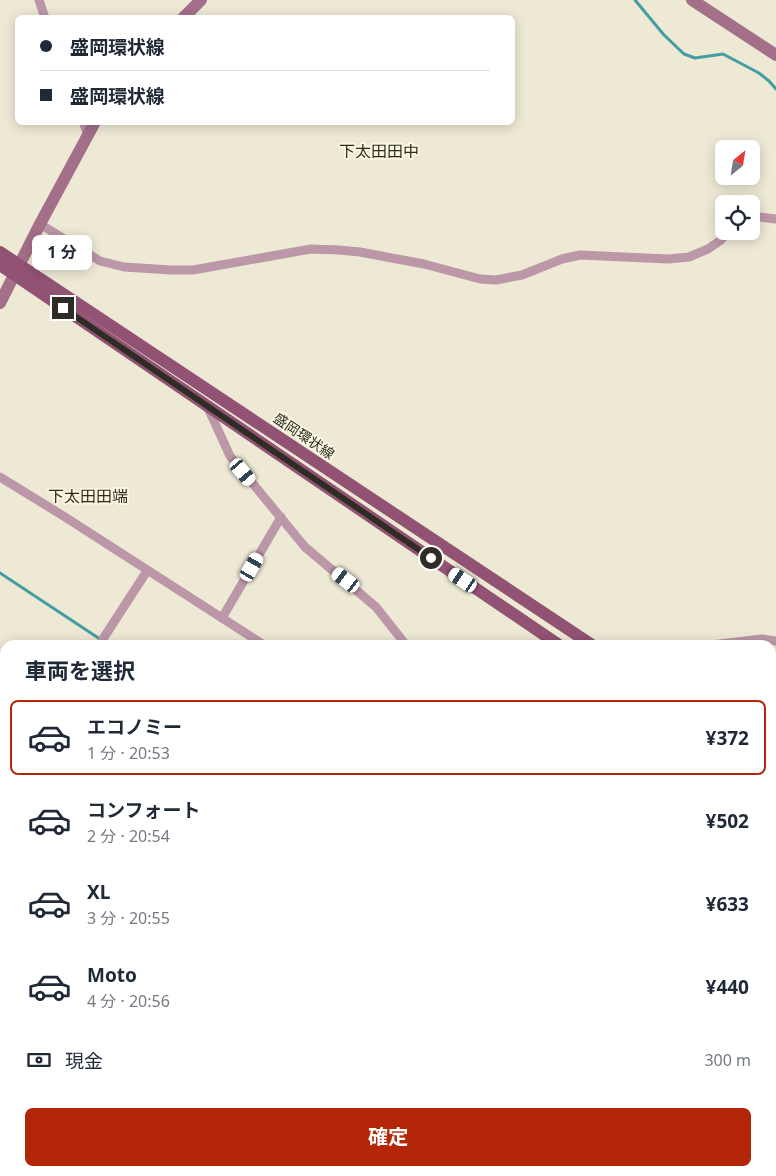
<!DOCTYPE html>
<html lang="ja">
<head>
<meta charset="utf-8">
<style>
  :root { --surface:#fff; --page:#f6f6f7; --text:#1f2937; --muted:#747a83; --line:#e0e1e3; --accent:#b32608 }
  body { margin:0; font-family:"Noto Sans","Noto Sans JP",sans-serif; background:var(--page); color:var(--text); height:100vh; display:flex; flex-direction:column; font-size:19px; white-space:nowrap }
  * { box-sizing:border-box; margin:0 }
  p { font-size:16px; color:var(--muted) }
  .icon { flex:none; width:28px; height:28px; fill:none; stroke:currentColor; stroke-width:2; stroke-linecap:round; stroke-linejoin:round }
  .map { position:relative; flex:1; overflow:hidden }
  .panel { position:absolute; left:0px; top:640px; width:776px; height:536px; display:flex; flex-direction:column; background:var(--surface); border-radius:15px 15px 0 0; box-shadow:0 2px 12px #0003 }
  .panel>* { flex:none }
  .banner { position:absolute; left:15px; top:15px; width:500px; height:110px; border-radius:8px; box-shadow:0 2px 12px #0003; display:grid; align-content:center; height:110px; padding:0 25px; background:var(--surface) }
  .needle { width:32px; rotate:30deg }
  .controls { position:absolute; left:715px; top:140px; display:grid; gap:10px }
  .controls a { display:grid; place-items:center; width:45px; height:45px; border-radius:8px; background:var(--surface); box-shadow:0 2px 12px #0003; font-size:25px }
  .end { position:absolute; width:22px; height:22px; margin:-11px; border:6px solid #2e2d25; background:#fff; box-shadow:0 0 0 2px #fff }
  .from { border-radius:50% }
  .bubble { position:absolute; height:35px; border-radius:8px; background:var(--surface); box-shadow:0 2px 12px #0003; font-size:16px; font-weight:700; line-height:35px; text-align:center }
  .car { position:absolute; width:15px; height:30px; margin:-15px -8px; border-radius:6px; box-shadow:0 0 4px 1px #0007; background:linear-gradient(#fff 24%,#345 0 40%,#fff 0 76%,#345 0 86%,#fff 0) }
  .banner b { display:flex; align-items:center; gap:18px; height:48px; font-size:19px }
  .banner b+b { border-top:1px solid var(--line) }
  .banner i { width:12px; height:12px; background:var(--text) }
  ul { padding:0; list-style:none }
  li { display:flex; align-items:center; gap:15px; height:75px; margin:0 10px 8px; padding:0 15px; border:2px solid transparent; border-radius:8px }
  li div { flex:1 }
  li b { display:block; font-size:19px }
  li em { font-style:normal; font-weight:700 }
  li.current { border-color:var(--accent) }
  li>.icon { width:45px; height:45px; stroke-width:1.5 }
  h2 { padding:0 25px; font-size:22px; line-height:60px }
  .pay { display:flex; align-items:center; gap:12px; height:55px; padding:0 25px; font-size:19px }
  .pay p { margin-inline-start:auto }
  .button { display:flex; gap:10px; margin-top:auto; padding:10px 25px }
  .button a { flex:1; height:58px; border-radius:8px; background:var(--accent); color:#fff; font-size:20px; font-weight:700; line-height:58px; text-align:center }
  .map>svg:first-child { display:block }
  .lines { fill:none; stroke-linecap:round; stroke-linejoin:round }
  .stream { stroke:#439da3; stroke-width:3 }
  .street { stroke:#bc97a8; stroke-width:9 }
  .secondary { stroke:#a46f89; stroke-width:12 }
  .primary { stroke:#925273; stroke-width:12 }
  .highway { stroke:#813860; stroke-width:15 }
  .route { stroke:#2e2d25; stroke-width:6 }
  .labels { text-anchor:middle; stroke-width:4; stroke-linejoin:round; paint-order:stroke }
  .street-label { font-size:14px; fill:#2e2d25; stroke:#faf6e2 }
  .quarter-label { font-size:16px; fill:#2e2b1c; stroke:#faf6e2 }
</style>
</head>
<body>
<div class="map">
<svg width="776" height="1176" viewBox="0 0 776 1176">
  <rect width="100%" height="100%" fill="#ede9d5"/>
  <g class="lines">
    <!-- stream -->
    <g class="stream">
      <path d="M635,0L664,35L684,54L695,58L723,54L759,73L769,81L776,89"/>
      <path d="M0,573L109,645"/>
    </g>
    <!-- street -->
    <g class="street">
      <path d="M39,0L45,18"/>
      <path d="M83,122L88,135"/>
      <path d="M751,218L759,217L776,219"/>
      <path d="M40,224L100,261L124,267L171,270H193L311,249L339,250L360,252L424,264L480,279L496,280L522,275L562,259L580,255L668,259L689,257L708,249L721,240L728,231"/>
      <path d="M208,408L230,456L305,547L376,607L406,645"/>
      <path d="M0,477L65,517L264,645"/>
      <path d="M222,618L281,517"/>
      <path d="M99,645L147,571"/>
      <path d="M711,645L762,639L776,641"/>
      <path d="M0,689L5,693"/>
      <path d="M771,691L776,683"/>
      <path d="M0,794L5,797"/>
      <path d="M0,875L5,885"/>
      <path d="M771,878L776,881"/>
      <path d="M0,999L5,1009"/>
      <path d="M0,1023L5,1020"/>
      <path d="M0,1072L1,1074L0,1158L5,1160"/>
      <path d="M771,1168L776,1171"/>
      <path d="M151,1171L153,1176"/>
      <path d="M25,1176L27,1171"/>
      <path d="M37,1176L40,1171"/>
      <path d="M475,1176L477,1171"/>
      <path d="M570,1176L573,1171"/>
    </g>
    <!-- secondary -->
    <g class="secondary">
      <path d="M692,0L776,55"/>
      <path d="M183,18L201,0"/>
      <path d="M0,303L40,224L95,122"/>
    </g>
    <!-- primary -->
    <g class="primary">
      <path d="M0,252L592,645"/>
      <path d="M0,265L559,645"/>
      <path d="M771,764L776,767"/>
      <path d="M771,784L776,787"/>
      <path d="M771,1022L776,1015"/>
      <path d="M771,1055L776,1048"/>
      <path d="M673,1176L676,1171"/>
      <path d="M694,1176L697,1171"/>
    </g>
    <!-- highway -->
    <g class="highway">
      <path d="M0,915L5,924"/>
      <path d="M0,949L5,959"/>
      <path d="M114,1171L117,1176"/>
      <path d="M130,1171L132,1176"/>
    </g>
  </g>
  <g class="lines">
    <!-- route -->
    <path class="route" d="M63,308L431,558"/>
  </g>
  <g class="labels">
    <!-- street labels -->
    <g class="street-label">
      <text transform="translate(304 436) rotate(34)" y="5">盛岡環状線</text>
    </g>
    <!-- quarter labels -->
    <g class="quarter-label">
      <text x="379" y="157">下太田田中</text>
      <text x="88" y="502">下太田田端</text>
    </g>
  </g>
</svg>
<div class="controls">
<a><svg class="needle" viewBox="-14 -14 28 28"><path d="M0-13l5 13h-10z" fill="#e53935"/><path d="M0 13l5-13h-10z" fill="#747a83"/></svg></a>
<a><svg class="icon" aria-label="locate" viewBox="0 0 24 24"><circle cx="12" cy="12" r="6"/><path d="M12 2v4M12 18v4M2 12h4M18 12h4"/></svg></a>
</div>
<i class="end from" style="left:431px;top:558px"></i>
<i class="end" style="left:63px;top:308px"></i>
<div class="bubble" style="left:32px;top:235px;width:60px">1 分</div>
<i class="car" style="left:243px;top:472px;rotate:140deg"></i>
<i class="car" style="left:252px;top:567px;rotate:30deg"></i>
<i class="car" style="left:346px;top:580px;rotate:307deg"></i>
<i class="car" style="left:463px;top:580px;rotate:304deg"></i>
<div class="banner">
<b><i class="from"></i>盛岡環状線</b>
<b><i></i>盛岡環状線</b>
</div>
<section class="panel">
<h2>車両を選択</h2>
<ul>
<li class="current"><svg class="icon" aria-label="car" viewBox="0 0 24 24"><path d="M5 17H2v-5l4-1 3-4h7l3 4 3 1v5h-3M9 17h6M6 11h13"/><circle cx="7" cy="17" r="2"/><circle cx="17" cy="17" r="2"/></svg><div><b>エコノミー</b><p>1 分 · 20:53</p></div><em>¥372</em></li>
<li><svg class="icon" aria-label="car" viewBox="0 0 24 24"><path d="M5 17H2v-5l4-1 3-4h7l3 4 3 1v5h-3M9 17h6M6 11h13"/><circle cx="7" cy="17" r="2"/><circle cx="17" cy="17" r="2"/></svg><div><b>コンフォート</b><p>2 分 · 20:54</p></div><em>¥502</em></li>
<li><svg class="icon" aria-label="car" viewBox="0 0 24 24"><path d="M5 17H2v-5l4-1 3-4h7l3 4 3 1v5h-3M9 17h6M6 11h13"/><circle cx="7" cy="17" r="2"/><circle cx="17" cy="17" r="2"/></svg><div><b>XL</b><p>3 分 · 20:55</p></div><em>¥633</em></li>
<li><svg class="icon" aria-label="car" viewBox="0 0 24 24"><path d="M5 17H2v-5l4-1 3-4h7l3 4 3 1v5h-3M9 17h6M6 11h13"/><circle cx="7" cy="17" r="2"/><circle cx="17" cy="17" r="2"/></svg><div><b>Moto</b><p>4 分 · 20:56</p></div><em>¥440</em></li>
</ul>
<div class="pay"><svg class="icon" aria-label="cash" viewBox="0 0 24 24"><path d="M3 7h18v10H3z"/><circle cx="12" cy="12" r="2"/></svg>現金<p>300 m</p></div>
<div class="button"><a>確定</a></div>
</section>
</div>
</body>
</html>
